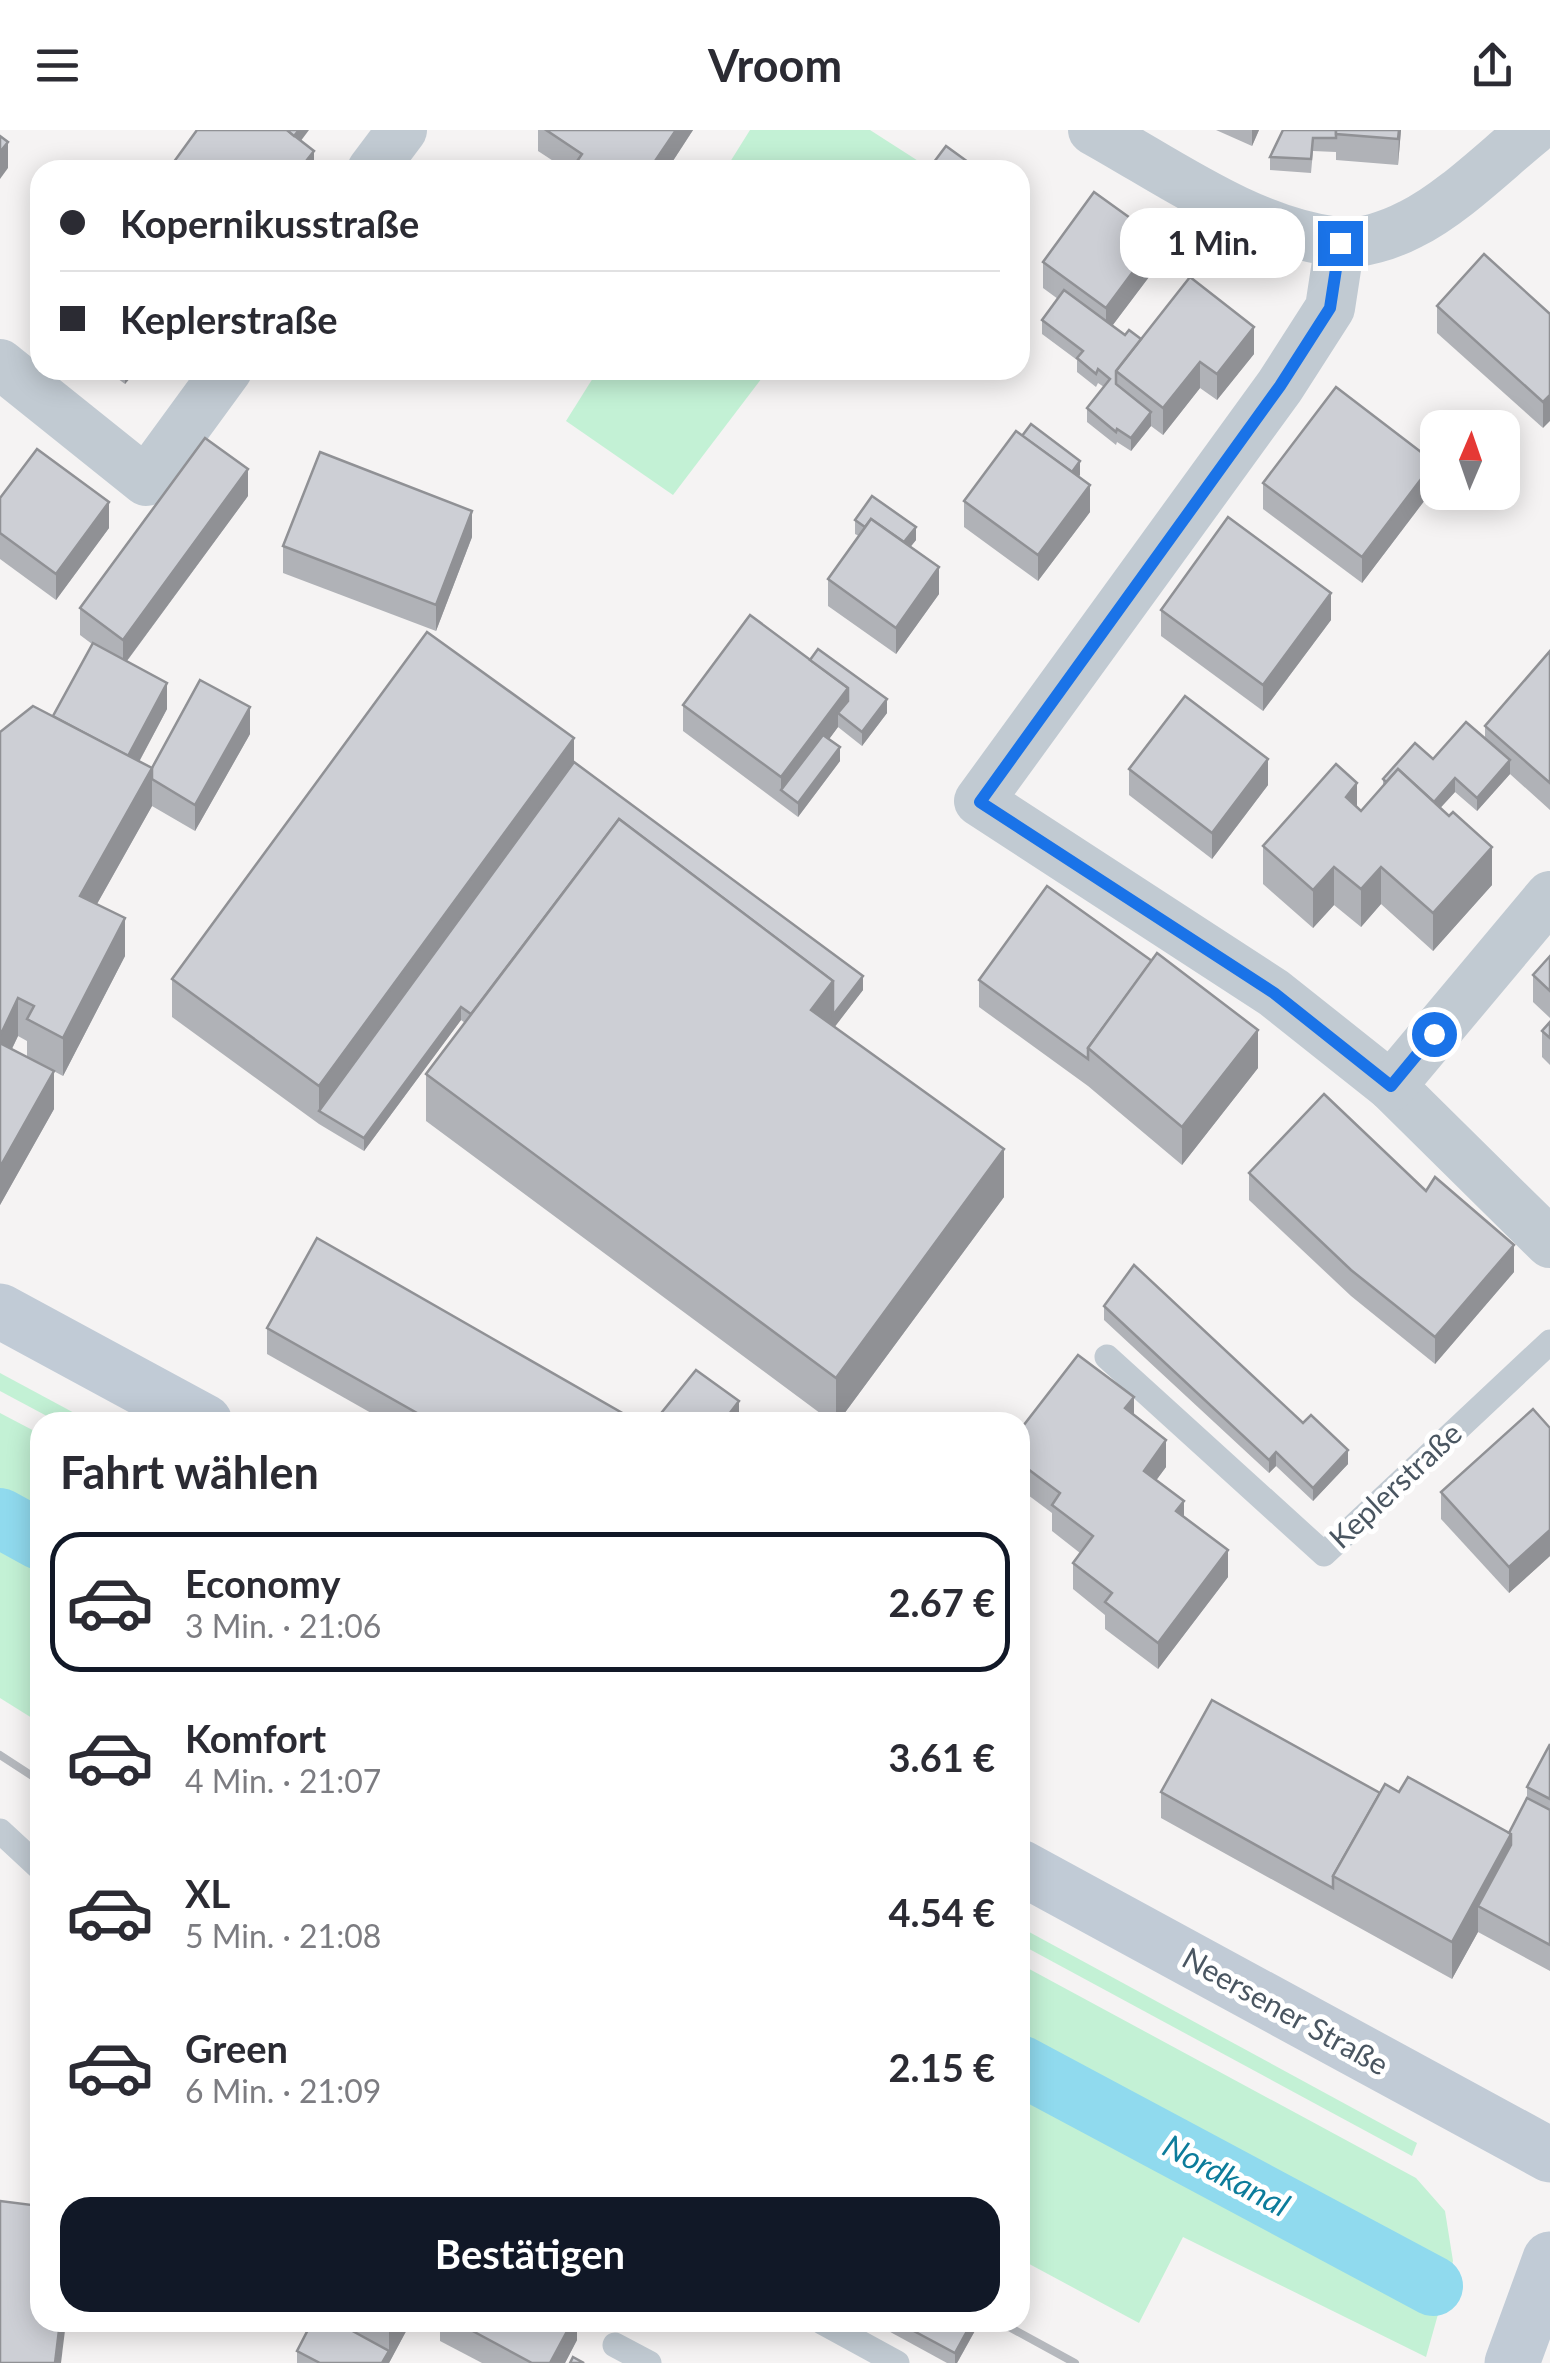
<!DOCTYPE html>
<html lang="de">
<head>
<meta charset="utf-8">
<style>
  :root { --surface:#fff; --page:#f2f2f3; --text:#2b2b33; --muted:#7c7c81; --line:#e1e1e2; --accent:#111827 }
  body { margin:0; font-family:Lato,sans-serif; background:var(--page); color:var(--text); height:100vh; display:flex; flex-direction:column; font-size:38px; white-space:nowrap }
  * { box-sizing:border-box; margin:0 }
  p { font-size:32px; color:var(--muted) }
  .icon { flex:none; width:55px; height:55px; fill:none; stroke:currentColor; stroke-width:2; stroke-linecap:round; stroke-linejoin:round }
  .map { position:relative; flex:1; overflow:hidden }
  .side { position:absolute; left:30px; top:1282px; width:1000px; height:920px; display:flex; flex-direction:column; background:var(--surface); border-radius:30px; box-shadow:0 5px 25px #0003 }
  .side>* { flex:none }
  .top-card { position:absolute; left:30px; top:30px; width:1000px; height:220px; border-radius:30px; box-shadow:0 5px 25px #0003; display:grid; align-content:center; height:220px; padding:0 30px; background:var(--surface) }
  .needle { width:65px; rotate:2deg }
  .controls { position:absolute; left:1420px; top:280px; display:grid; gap:20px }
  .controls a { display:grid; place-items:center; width:100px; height:100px; border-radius:20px; background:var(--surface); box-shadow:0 5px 25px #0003; font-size:50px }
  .end { position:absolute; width:45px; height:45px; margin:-22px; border:12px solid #1a73e8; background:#fff; box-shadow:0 0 0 5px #fff }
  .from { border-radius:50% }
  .bubble { position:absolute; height:70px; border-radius:30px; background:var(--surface); box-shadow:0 5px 25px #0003; font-size:32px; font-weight:700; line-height:70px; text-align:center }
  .top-card b { display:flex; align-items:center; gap:35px; height:95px; font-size:38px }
  .top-card b+b { border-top:2px solid var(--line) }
  .top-card i { width:25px; height:25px; background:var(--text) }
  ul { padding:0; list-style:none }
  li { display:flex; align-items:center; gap:30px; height:140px; margin:0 20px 15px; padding:0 10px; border:5px solid transparent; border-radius:30px }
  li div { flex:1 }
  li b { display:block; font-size:38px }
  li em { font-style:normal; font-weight:700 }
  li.current { border-color:var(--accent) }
  li>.icon { width:90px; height:90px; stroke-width:1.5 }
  h2 { padding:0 30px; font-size:45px; line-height:120px }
  .primary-button { display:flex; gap:20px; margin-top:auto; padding:20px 30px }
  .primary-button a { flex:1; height:115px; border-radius:30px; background:var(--accent); color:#fff; font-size:40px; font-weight:700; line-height:115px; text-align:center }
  header { display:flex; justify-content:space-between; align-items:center; height:130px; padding:0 30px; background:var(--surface); font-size:45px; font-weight:700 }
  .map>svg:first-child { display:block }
  .green { fill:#c3f1d5 }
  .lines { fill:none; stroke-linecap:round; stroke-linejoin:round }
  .canal { stroke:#90daee; stroke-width:60 }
  .lane { stroke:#c1cad2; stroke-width:25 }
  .street { stroke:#c1cad2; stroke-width:50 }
  .secondary { stroke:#c1cbd6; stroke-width:55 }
  .rail { stroke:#b5b8bd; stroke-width:8 }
  .wall { fill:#b0b2b7 }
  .shaded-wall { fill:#909195 }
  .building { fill:#cdcfd5; stroke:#909195; stroke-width:2.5 }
  .route { stroke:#1a73e8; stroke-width:12 }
  .labels { text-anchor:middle; stroke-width:10; stroke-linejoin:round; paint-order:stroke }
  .street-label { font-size:30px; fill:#4a5661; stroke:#fff }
  .water-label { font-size:32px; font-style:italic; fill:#0c7c9b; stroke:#fff }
</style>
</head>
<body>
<header><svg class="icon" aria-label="menu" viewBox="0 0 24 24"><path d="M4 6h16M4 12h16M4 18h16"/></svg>Vroom<svg class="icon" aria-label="share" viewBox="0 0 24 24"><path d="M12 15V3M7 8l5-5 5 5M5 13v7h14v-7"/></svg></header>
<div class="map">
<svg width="1550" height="2233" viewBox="0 0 1550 2233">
  <rect width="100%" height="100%" fill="#f5f3f3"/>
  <!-- green -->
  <g class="green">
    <path d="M750,0H870L923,34L919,40H725Z"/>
    <path d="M598,240H768L673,365L566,291Z"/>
    <path d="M0,1243L91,1292H58L0,1261Z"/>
    <path d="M0,1283L40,1304V1593L0,1568Z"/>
    <path d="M1020,1797L1417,2013L1412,2026L1020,1814Z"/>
    <path d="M1020,1834L1416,2048L1445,2081L1453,2131L1426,2227L1183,2107L1139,2193L1020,2129Z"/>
  </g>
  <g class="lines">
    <!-- canal -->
    <g class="canal">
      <path d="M0,1388L40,1410"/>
      <path d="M1020,1935L1433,2156"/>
    </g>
    <!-- lane -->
    <g class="lane">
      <path d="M1107,1227L1324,1424L1550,1212"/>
      <path d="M0,1701L40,1738"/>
      <path d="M822,2192L897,2233"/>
      <path d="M615,2215L649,2233"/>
    </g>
    <!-- street -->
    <g class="street">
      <path d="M1093,0C1169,42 1249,101 1337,112C1361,115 1390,105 1411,94C1452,74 1497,29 1533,0"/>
      <path d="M372,40L402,0"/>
      <path d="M1340,113L1330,178L1280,256L979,671L1274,863L1391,956L1550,1113"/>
      <path d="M0,234L146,351L227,240"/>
      <path d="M1391,956L1550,766"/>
    </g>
    <!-- secondary -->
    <g class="secondary">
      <path d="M0,1181L205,1292"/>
      <path d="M1020,1737L1550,2025"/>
      <path d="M1512,2233L1550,2129"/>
    </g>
    <!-- rail -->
    <g class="rail">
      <path d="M0,1625L40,1651"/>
      <path d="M1000,2192L1075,2233"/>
    </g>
  </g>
  <!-- wall -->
  <g class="wall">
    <path d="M538,0H693L667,40H567L538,21Z"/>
    <path d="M1216,0H1259L1252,16Z"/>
    <path d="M1283,0H1401L1398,35L1336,30V22L1313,21L1311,43L1270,40V27Z"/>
    <path d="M1043,132L1158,135L1112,196L1125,205L1141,209L1254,224L1217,270L1200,258L1163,305L1151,296L1131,321L1117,312L1116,315L1087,292V278L1104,257L1098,253L1096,257L1077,242V230L1042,204V190L1058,169L1043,158Z"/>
    <path d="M1437,176L1550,184L1543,298L1437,203Z"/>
    <path d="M106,240H137L125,254Z"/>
    <path d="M149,240H169L162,249Z"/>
    <path d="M1080,345L1078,347L1090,382L1038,451L964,397V371Z"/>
    <path d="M1263,353L1434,358L1362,453L1263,379Z"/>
    <path d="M248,366L127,531L167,579L139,632L152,638L250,604L195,701L152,676L97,774L125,826L63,946L27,927V911L18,906L12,919L54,979L0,1075V602L53,586L92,514L80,505V478Z"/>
    <path d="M0,368L109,398L56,470L0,429Z"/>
    <path d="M855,390L916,410L910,417L939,464L896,524L828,476V449L859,406L855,404Z"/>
    <path d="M472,407L436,501L283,443V416Z"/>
    <path d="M1161,480L1331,490L1263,581L1161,506Z"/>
    <path d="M1550,521V680L1510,644L1477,681L1455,662L1440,678L1492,755L1433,821L1381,774L1361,797L1334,775L1313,798L1263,754V716L1357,677L1361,681L1383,656V649L1485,609V596Z"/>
    <path d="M810,530L887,583L862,616L838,597L829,609L840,631L798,687L683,601V575Z"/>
    <path d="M574,632L863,860L834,897L1004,1067L838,1292H832L426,991V944L465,893L461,890L364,1021L319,994L172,887V849Z"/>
    <path d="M1129,639L1268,655L1212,729L1129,665Z"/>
    <path d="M1550,826V888L1533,872V845Z"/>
    <path d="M979,850L1258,938L1182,1035L1088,956L979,877Z"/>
    <path d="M1550,892V935L1542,927V901Z"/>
    <path d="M1249,1043L1514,1142L1435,1234L1351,1166L1249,1070Z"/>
    <path d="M1104,1176L1348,1334L1313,1371L1276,1336L1269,1343L1104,1190Z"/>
    <path d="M267,1198L638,1292H387L267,1224Z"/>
    <path d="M1134,1285L1166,1337L1156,1350L1228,1447L1158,1539L1105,1499V1485L1073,1459V1433L1080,1423L1052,1401V1383L1020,1359V1300Z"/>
    <path d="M1550,1298V1426L1509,1463L1441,1389V1362Z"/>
    <path d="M1550,1614V1841L1478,1802L1452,1849L1161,1688V1662H1399L1509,1703L1527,1668V1657Z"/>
    <path d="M311,2192H411L389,2233H297V2221Z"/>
    <path d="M440,2192H577V2210L565,2233H482L440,2211Z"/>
    <path d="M872,2192H977V2197L957,2233H947Z"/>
  </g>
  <!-- shaded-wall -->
  <g class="shaded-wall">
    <path d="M299,0H309L288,28V14Z"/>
    <path d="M676,0H693L667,40H649Z"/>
    <path d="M1252,0H1259L1252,16Z"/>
    <path d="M1399,0H1401L1398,35Z"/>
    <path d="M8,12V38L0,49V22Z"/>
    <path d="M314,21V40H299Z"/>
    <path d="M1158,108V135L1106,204V178Z"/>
    <path d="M1254,197V224L1217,270V244Z"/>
    <path d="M1200,232V258L1163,305V278Z"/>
    <path d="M126,240H137L125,254V241Z"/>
    <path d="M162,240H169L162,249Z"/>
    <path d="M1550,265V291L1543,298V272Z"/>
    <path d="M1151,282V296L1131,321V308Z"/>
    <path d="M1080,331V345L1066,364V350Z"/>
    <path d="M1434,332V358L1362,453V427Z"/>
    <path d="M248,339V366L123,536V510Z"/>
    <path d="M1090,355V382L1038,451V425Z"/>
    <path d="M109,372V398L56,470V444Z"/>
    <path d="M472,381V407L436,501V475Z"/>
    <path d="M916,397V410L897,434V421Z"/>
    <path d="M939,437V464L896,524V498Z"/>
    <path d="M1331,463V490L1263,581V555Z"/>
    <path d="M167,553V579L126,656V629Z"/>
    <path d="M848,558V584L838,583V597L788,665L781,660V647Z"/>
    <path d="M887,569V583L862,616V602Z"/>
    <path d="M250,577V604L195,701V675Z"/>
    <path d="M574,608V646L319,981V994V956Z"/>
    <path d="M840,617V631L798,687V673Z"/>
    <path d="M1268,629V655L1212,729V703Z"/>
    <path d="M1510,630V644L1477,681V668Z"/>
    <path d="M152,638V676L80,804V766Z"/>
    <path d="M1455,648V662L1422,698V684Z"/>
    <path d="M1357,653V691L1346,667Z"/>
    <path d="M1492,717V755L1433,821V783Z"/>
    <path d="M1334,737V775L1313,798V760Z"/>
    <path d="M1381,737V774L1361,797V759Z"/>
    <path d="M125,788V826L63,946V908Z"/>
    <path d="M863,846V860L811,928V880L833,851Z"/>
    <path d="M18,868V906L0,943V906Z"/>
    <path d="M461,877V890L364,1021V1008Z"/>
    <path d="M1258,900V938L1182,1035V997Z"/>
    <path d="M54,941V979L0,1075V1037Z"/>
    <path d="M1004,1019V1067L838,1292H836V1248Z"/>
    <path d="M1514,1115V1142L1435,1234V1207Z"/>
    <path d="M1134,1267V1294L1125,1278Z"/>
    <path d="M739,1271V1292H723Z"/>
    <path d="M1166,1310V1337L1144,1367V1341Z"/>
    <path d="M1348,1320V1334L1313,1371V1358Z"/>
    <path d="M1276,1322V1336L1269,1343V1330Z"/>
    <path d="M1184,1371V1398L1176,1381Z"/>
    <path d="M1550,1400V1426L1509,1463V1437Z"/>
    <path d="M1228,1420V1447L1158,1539V1513Z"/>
    <path d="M1511,1704V1742L1478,1776V1802L1452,1849V1812Z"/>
    <path d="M60,2192H66L61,2233H55Z"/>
    <path d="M391,2192H411L389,2233H382L389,2221V2196Z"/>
    <path d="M572,2192H577V2210L565,2233H550Z"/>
    <path d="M972,2192H977V2197L957,2233H955V2223Z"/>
  </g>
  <!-- building -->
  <g class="building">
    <path d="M197,0H287L314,21L299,40H168Z"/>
    <path d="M287,0H299L294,6Z"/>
    <path d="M546,0H676L649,40H571L582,24Z"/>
    <path d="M1283,0H1336V8H1313L1311,29L1270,27Z"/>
    <path d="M1336,0H1399L1398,9L1336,4Z"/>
    <path d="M0,6L8,12L0,22Z"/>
    <path d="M946,16L979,40H928Z"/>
    <path d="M1094,62L1158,108L1106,178L1043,132Z"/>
    <path d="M1484,124L1550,184V265L1543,272L1437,176Z"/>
    <path d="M1190,147L1254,197L1217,244L1200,232L1163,278L1116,241Z"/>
    <path d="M1064,160L1125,205L1129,200L1141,209L1116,241V254L1151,282L1131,308L1117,299L1116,302L1087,278L1110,249L1098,239L1096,244L1077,228L1083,221L1042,190Z"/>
    <path d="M1336,257L1434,332L1362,427L1263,353Z"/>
    <path d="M1031,294L1080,331L1072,342L1022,306Z"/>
    <path d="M1016,301L1090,355L1038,425L964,371Z"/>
    <path d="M205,308L248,339L123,510L80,478Z"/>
    <path d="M37,319L109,372L56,444L0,403V368Z"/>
    <path d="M320,322L472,381L436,475L283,416Z"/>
    <path d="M872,366L916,397L904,412L871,389L865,397L855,390Z"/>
    <path d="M1228,387L1331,463L1263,555L1161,480Z"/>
    <path d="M871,389L939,437L896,498L828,449Z"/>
    <path d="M750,485L848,558L781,647L683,575Z"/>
    <path d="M427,502L574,608L319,956L172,849Z"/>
    <path d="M93,513L167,553L128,626L53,586Z"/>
    <path d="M818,519L887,569L862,602L838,583L848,571V558L810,530Z"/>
    <path d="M1550,521V653L1485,596Z"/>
    <path d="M200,550L250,577L195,675L152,649V638Z"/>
    <path d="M1185,566L1268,629L1212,703L1129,639Z"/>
    <path d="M33,576L152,638L80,766L125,788L63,908L27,889L34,876L18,868L0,906V602Z"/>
    <path d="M1466,592L1510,630L1477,668L1455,648L1434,672L1398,639L1386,652L1383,649L1415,613L1433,629Z"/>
    <path d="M823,605L840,617L798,673L781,660Z"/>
    <path d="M574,632L863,846L833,885V851L619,689L471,884L461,877L364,1008L319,981Z"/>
    <path d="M1336,634L1357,653L1346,667L1361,681L1398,639L1449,686L1453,682L1492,717L1433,783L1381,737L1361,759L1334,737L1313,760L1263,716Z"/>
    <path d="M619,689L833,851L811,880L1004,1019L836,1248L426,944Z"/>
    <path d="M1047,756L1152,831L1088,918V929L979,850Z"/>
    <path d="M1157,823L1258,900L1182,997L1088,918Z"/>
    <path d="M1550,826V861L1533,845Z"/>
    <path d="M1550,892V908L1542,901Z"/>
    <path d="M0,913L54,941L0,1037Z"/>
    <path d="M1324,964L1426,1061L1435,1047L1514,1115L1435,1207L1351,1140L1249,1043Z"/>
    <path d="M317,1108L638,1292H433L267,1198Z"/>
    <path d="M1134,1135L1303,1293L1311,1285L1348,1320L1313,1358L1276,1322L1269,1330L1104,1176Z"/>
    <path d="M1078,1225L1134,1267L1125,1278L1166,1310L1144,1341L1184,1371L1176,1381L1228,1420L1158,1513L1105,1472L1112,1463L1073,1433L1093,1406L1052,1375L1060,1363L1020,1333V1300Z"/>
    <path d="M696,1240L739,1271L723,1292H654Z"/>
    <path d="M1533,1279L1550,1298V1400L1509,1437L1441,1362Z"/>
    <path d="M1212,1570L1380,1663L1333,1746V1758L1161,1662Z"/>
    <path d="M1550,1614V1669L1527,1657Z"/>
    <path d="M1408,1647L1511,1704L1452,1812L1333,1746L1385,1654L1399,1662Z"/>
    <path d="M1527,1668L1550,1680V1815L1478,1776L1511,1715V1704L1509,1703Z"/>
    <path d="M0,2071L40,2076V2192H60L55,2233H0Z"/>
    <path d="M312,2192H336L389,2221L382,2233H320L297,2221Z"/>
    <path d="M456,2192H572L550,2233H532Z"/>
    <path d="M897,2192H972L955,2223Z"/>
    <path d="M573,2227L584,2233H570Z"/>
  </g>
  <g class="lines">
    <!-- route -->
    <path class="route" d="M1340,113L1330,178L1280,256L980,672L1274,863L1391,956L1434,904"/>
  </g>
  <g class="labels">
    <!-- street labels -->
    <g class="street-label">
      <text transform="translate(1396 1356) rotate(-43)" y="10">Keplerstraße</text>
      <text transform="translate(1285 1882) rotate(29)" y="10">Neersener Straße</text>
    </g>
    <!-- water labels -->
    <g class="water-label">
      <text transform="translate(1226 2046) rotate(28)" y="11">Nordkanal</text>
    </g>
  </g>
</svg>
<div class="controls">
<a><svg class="needle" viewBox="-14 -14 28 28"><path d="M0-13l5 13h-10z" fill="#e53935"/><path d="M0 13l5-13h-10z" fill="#7c7c81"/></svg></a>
</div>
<i class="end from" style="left:1434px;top:904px"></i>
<i class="end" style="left:1340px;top:113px"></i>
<div class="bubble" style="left:1120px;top:78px;width:185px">1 Min.</div>
<div class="top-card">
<b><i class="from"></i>Kopernikusstraße</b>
<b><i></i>Keplerstraße</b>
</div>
<section class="side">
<h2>Fahrt wählen</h2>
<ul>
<li class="current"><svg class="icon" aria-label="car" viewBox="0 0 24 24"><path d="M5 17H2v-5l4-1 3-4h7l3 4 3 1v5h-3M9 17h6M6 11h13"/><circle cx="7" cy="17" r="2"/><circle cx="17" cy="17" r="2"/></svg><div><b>Economy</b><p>3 Min. · 21:06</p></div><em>2.67 €</em></li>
<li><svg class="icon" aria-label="car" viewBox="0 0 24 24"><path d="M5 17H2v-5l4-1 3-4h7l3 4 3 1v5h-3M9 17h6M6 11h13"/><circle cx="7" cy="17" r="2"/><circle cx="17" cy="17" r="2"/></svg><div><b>Komfort</b><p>4 Min. · 21:07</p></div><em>3.61 €</em></li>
<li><svg class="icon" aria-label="car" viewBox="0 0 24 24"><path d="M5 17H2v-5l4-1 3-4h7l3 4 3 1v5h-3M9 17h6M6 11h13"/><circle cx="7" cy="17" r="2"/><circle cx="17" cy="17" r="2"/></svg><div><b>XL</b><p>5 Min. · 21:08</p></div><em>4.54 €</em></li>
<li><svg class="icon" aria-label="car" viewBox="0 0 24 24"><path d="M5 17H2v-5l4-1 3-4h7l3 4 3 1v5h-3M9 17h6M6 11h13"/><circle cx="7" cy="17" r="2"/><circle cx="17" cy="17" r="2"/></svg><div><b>Green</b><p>6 Min. · 21:09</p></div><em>2.15 €</em></li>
</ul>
<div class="primary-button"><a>Bestätigen</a></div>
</section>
</div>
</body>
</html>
